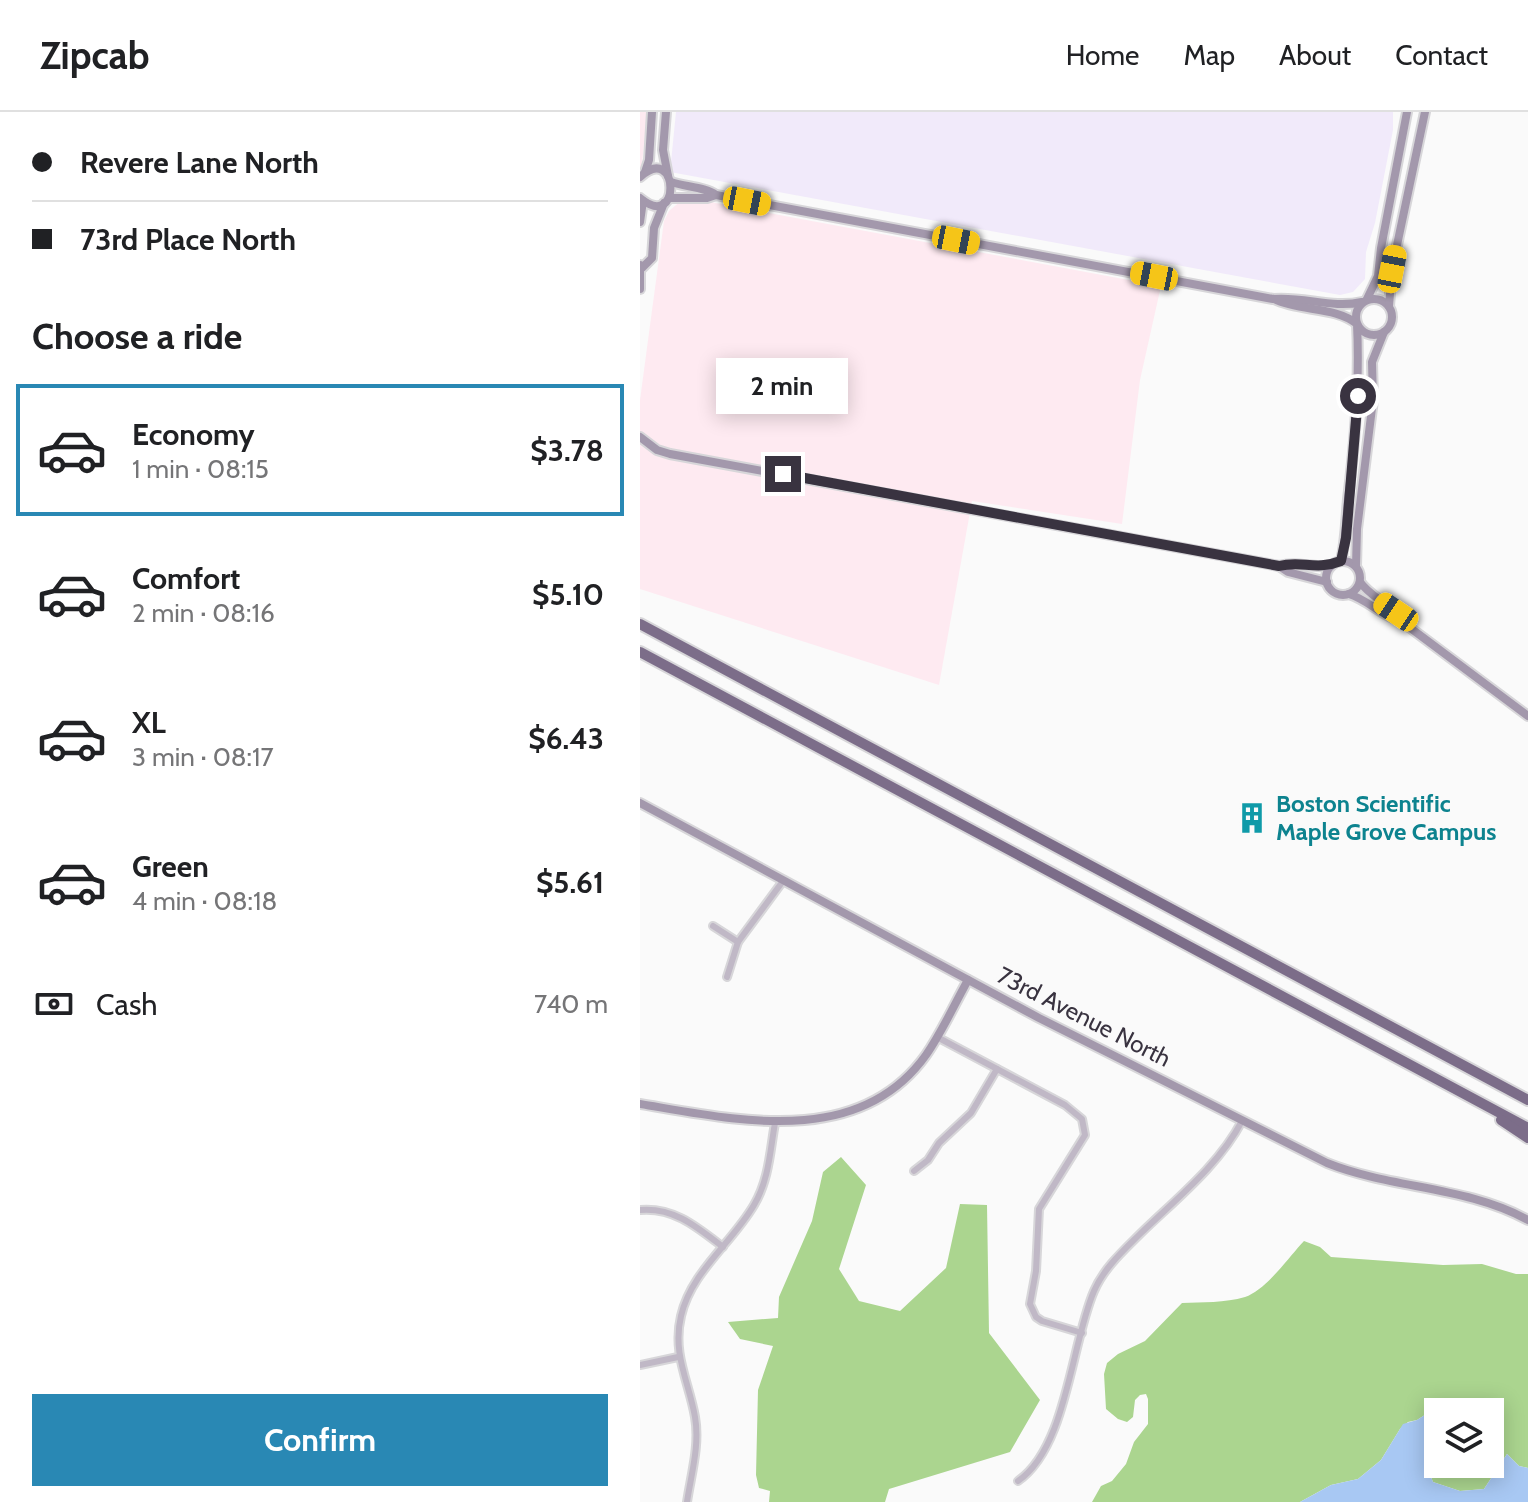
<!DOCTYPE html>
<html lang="en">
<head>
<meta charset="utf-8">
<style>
  :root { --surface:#fff; --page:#f2f2f2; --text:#202124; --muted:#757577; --line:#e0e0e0; --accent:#2988b4 }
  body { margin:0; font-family:Cabin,sans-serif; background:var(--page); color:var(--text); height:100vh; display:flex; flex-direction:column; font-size:30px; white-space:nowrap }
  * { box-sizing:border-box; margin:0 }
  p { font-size:26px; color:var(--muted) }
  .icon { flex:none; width:44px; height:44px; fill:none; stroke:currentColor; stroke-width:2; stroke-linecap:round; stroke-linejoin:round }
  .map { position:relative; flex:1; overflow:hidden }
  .side { display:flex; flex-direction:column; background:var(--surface); width:640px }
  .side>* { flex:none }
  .guide { display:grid; align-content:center; height:176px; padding:0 32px; background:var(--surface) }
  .tools { position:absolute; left:784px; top:1286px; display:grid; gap:16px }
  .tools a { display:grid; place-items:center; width:80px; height:80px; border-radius:0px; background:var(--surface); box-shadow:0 4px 20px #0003; font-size:40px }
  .end { position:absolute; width:36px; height:36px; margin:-18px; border:10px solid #393340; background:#fff; box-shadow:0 0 0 4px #fff }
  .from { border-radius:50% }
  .bubble { position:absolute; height:56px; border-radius:0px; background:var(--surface); box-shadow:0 4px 20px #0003; font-size:26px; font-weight:700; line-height:56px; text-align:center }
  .car { position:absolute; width:24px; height:48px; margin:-24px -12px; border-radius:10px; box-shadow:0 0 6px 2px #0007; background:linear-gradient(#f5c518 24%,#345 0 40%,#f5c518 0 76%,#345 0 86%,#f5c518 0) }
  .guide b { display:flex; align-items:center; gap:28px; height:76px; font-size:30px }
  .guide b+b { border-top:2px solid var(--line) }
  .guide i { width:20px; height:20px; background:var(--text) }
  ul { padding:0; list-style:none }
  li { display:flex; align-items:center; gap:24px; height:132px; margin:0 16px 12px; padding:0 16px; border:4px solid transparent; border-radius:0px }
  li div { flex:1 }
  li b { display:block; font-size:30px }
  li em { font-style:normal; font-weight:700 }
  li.selected { border-color:var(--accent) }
  li>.icon { width:72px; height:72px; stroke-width:1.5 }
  h2 { padding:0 32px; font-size:36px; line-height:96px }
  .pay { display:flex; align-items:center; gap:20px; height:88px; padding:0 32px; font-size:30px }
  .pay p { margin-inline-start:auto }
  .action { display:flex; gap:16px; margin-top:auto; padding:16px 32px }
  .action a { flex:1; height:92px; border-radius:0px; background:var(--accent); color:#fff; font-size:32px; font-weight:700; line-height:92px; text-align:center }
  header { display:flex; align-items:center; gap:48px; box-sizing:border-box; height:112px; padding:0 40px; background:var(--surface); border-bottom:2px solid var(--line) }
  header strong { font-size:38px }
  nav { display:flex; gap:44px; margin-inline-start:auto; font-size:28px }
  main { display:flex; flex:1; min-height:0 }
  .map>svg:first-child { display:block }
  .commercial { fill:#feeaf1 }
  .built { fill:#f1eafa }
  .green { fill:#abd58f }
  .water { fill:#a8c8f3 }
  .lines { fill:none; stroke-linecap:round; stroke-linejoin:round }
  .street-casing { stroke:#d7d6d9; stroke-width:10 }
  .secondary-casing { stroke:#d7d6d9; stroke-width:12 }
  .highway-casing { stroke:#d7d6d9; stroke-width:14 }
  .street { stroke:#c0b8c6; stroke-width:6 }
  .secondary { stroke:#a398ac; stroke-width:8 }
  .highway { stroke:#7c6d89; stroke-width:10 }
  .route { stroke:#393340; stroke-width:10 }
  .labels { text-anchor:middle; stroke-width:8; stroke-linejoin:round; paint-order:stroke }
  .culture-label { font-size:24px; font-weight:bold; fill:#0d838f; stroke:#fafafa; text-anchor:start }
  .street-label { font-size:24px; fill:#393340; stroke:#fafafa }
</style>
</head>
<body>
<header>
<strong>Zipcab</strong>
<nav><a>Home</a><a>Map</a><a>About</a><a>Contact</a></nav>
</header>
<main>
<section class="side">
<div class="guide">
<b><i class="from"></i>Revere Lane North</b>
<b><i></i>73rd Place North</b>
</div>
<h2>Choose a ride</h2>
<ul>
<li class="selected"><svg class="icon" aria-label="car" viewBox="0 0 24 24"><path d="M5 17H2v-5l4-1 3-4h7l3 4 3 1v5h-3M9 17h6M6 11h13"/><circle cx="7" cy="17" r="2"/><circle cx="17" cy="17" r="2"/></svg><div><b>Economy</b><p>1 min · 08:15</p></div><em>$3.78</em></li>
<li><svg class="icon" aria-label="car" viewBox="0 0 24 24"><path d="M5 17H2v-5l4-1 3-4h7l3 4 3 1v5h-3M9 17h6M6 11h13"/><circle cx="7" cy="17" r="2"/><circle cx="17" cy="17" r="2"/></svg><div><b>Comfort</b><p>2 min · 08:16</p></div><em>$5.10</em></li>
<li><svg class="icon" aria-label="car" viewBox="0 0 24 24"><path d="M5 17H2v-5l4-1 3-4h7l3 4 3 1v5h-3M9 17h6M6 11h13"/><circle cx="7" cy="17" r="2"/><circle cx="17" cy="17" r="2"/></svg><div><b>XL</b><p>3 min · 08:17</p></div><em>$6.43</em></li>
<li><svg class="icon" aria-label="car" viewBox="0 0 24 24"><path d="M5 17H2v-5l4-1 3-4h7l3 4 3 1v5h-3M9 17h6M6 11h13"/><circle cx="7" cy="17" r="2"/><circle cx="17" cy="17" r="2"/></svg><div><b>Green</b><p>4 min · 08:18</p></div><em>$5.61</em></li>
</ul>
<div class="pay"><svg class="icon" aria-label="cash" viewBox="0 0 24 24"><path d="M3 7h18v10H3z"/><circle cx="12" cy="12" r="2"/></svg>Cash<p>740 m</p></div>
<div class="action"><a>Confirm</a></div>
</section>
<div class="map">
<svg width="888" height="1390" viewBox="0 0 888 1390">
  <rect width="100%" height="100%" fill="#fafafa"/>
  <!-- commercial -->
  <g class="commercial">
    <path d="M0,0H7L0,73Z"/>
    <path d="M42,88L65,89L521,174L500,268L482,412L332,389L299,573L0,477V288L24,109L29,99Z"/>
  </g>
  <!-- built -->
  <path class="built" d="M36,0H753V18L735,111L726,140L725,167L713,180L700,183L30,60Z"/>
  <!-- green -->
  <g class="green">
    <path d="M201,1045L226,1073L199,1157L219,1189L260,1199L306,1156L320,1092L347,1093L349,1221L400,1288L370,1340L249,1377L245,1390H129L130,1379L119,1376L116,1363L118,1278L133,1234L100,1227L88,1210L138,1206L139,1185L172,1109L183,1060Z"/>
    <path d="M664,1129L680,1135L691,1145L803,1153L842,1152L876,1162H888V1356L879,1354L867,1342L844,1377L820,1379L793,1370L786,1352L798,1336V1352H850V1300H842L830,1289L794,1297L777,1308L768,1310L760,1317L741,1348L718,1367L691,1373L660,1390H452L461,1374L472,1369L486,1352L494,1330L508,1312V1287L506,1282L500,1283L495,1288L493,1305L487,1310L478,1307L466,1297L464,1262L467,1251L478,1242L505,1229L542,1191C562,1190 585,1191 605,1185C627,1177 648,1146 664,1129Z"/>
  </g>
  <!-- water -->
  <path class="water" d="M830,1289L842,1300H798V1336L786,1352L793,1370L820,1379L844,1377L867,1342L879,1354L888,1356V1390H660L691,1373L718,1367L741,1348L763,1312L777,1308L794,1297Z"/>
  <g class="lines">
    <defs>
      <g id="street">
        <path d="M73,814L98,830"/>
        <path d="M87,865L98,830L143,769"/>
        <path d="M297,925L425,993L442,1007L445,1023L399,1097L396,1159L390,1192L396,1205L402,1209L442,1221"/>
        <path d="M274,1059L288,1048L299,1031L331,1001L357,957"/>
        <path d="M0,1098C34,1095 57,1115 83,1135"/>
        <path d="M0,1253L38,1245"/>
        <path d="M378,1369C427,1335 431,1232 454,1179C464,1156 483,1139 500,1122C536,1087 579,1053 602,1009"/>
        <path d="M47,1390C51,1363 60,1333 55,1305C49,1270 32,1242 41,1204C51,1160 92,1131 114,1093C129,1068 130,1039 135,1011"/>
      </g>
      <g id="secondary">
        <path d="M26,0L23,38L28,64"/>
        <path d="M5,60L9,48L12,0"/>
        <path d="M0,65C39,29 42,121 0,86"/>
        <path d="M31,70C46,75 65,75 76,83L633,187C664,184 692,197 722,190"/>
        <path d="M29,86H67L76,83"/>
        <path d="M0,110L3,89"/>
        <path d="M2,156L12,146L14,116L24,91"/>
        <path d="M0,177V153"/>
        <circle cx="734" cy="205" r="18"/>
        <path d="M634,187C660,200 695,194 717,212C720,271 715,329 708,387C706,408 706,428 701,449"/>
        <path d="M727,187L738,164L741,136L767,0"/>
        <path d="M749,194L752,157L785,0"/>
        <path d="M0,325L17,338L30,342L639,454C656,449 673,456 691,454"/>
        <circle cx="703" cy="466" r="17"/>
        <path d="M639,454L648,460L687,470"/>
        <path d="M716,454L717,417L733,288L732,250L744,220"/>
        <path d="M720,470C731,486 752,492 761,509"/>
        <path d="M709,482C728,488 742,504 761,509L888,604"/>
        <path d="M0,691L399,906L687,1051C752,1077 826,1074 888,1108"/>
        <path d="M0,992C96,1008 219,1037 286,943C302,920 314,893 328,868"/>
      </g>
      <g id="highway">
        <path d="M0,512L888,988"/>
        <path d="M0,540L888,1016"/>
        <path d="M861,1008L888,1026"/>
      </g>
    </defs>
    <!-- street casing -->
    <use href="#street" class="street-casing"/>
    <!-- secondary casing -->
    <use href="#secondary" class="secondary-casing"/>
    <!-- highway casing -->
    <use href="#highway" class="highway-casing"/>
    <!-- street -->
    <use href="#street" class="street"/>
    <!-- secondary -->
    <use href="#secondary" class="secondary"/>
    <!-- highway -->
    <use href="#highway" class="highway"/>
  </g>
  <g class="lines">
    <!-- route -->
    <path class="route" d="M143,362L639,454C662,448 675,459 701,449L706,426L718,284"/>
  </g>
  <!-- icons -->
  <defs>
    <symbol id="building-bare" viewBox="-9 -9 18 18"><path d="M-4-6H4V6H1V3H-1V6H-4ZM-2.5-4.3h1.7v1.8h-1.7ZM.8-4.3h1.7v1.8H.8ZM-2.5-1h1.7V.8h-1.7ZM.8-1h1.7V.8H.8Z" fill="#0f9aa8" stroke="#fafafa" stroke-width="2.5" paint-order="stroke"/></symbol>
  </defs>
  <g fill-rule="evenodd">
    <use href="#building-bare" x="590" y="684" width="44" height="44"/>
  </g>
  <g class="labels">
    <!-- culture labels -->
    <g class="culture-label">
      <text x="636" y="700">Boston Scientific<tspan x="636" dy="28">Maple Grove Campus</tspan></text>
    </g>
    <!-- street labels -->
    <g class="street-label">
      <text transform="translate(444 905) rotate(27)" y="8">73rd Avenue North</text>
    </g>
  </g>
</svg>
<div class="tools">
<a><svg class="icon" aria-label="layers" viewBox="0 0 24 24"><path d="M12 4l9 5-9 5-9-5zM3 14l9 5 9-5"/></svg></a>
</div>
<i class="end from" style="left:718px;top:284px"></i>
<i class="end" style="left:143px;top:362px"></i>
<div class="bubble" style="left:76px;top:246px;width:132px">2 min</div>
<i class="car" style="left:107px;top:89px;rotate:101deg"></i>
<i class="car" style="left:316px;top:128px;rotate:101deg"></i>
<i class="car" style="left:752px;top:157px;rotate:11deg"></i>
<i class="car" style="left:514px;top:164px;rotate:281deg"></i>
<i class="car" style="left:756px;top:500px;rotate:304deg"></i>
</div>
</main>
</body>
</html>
